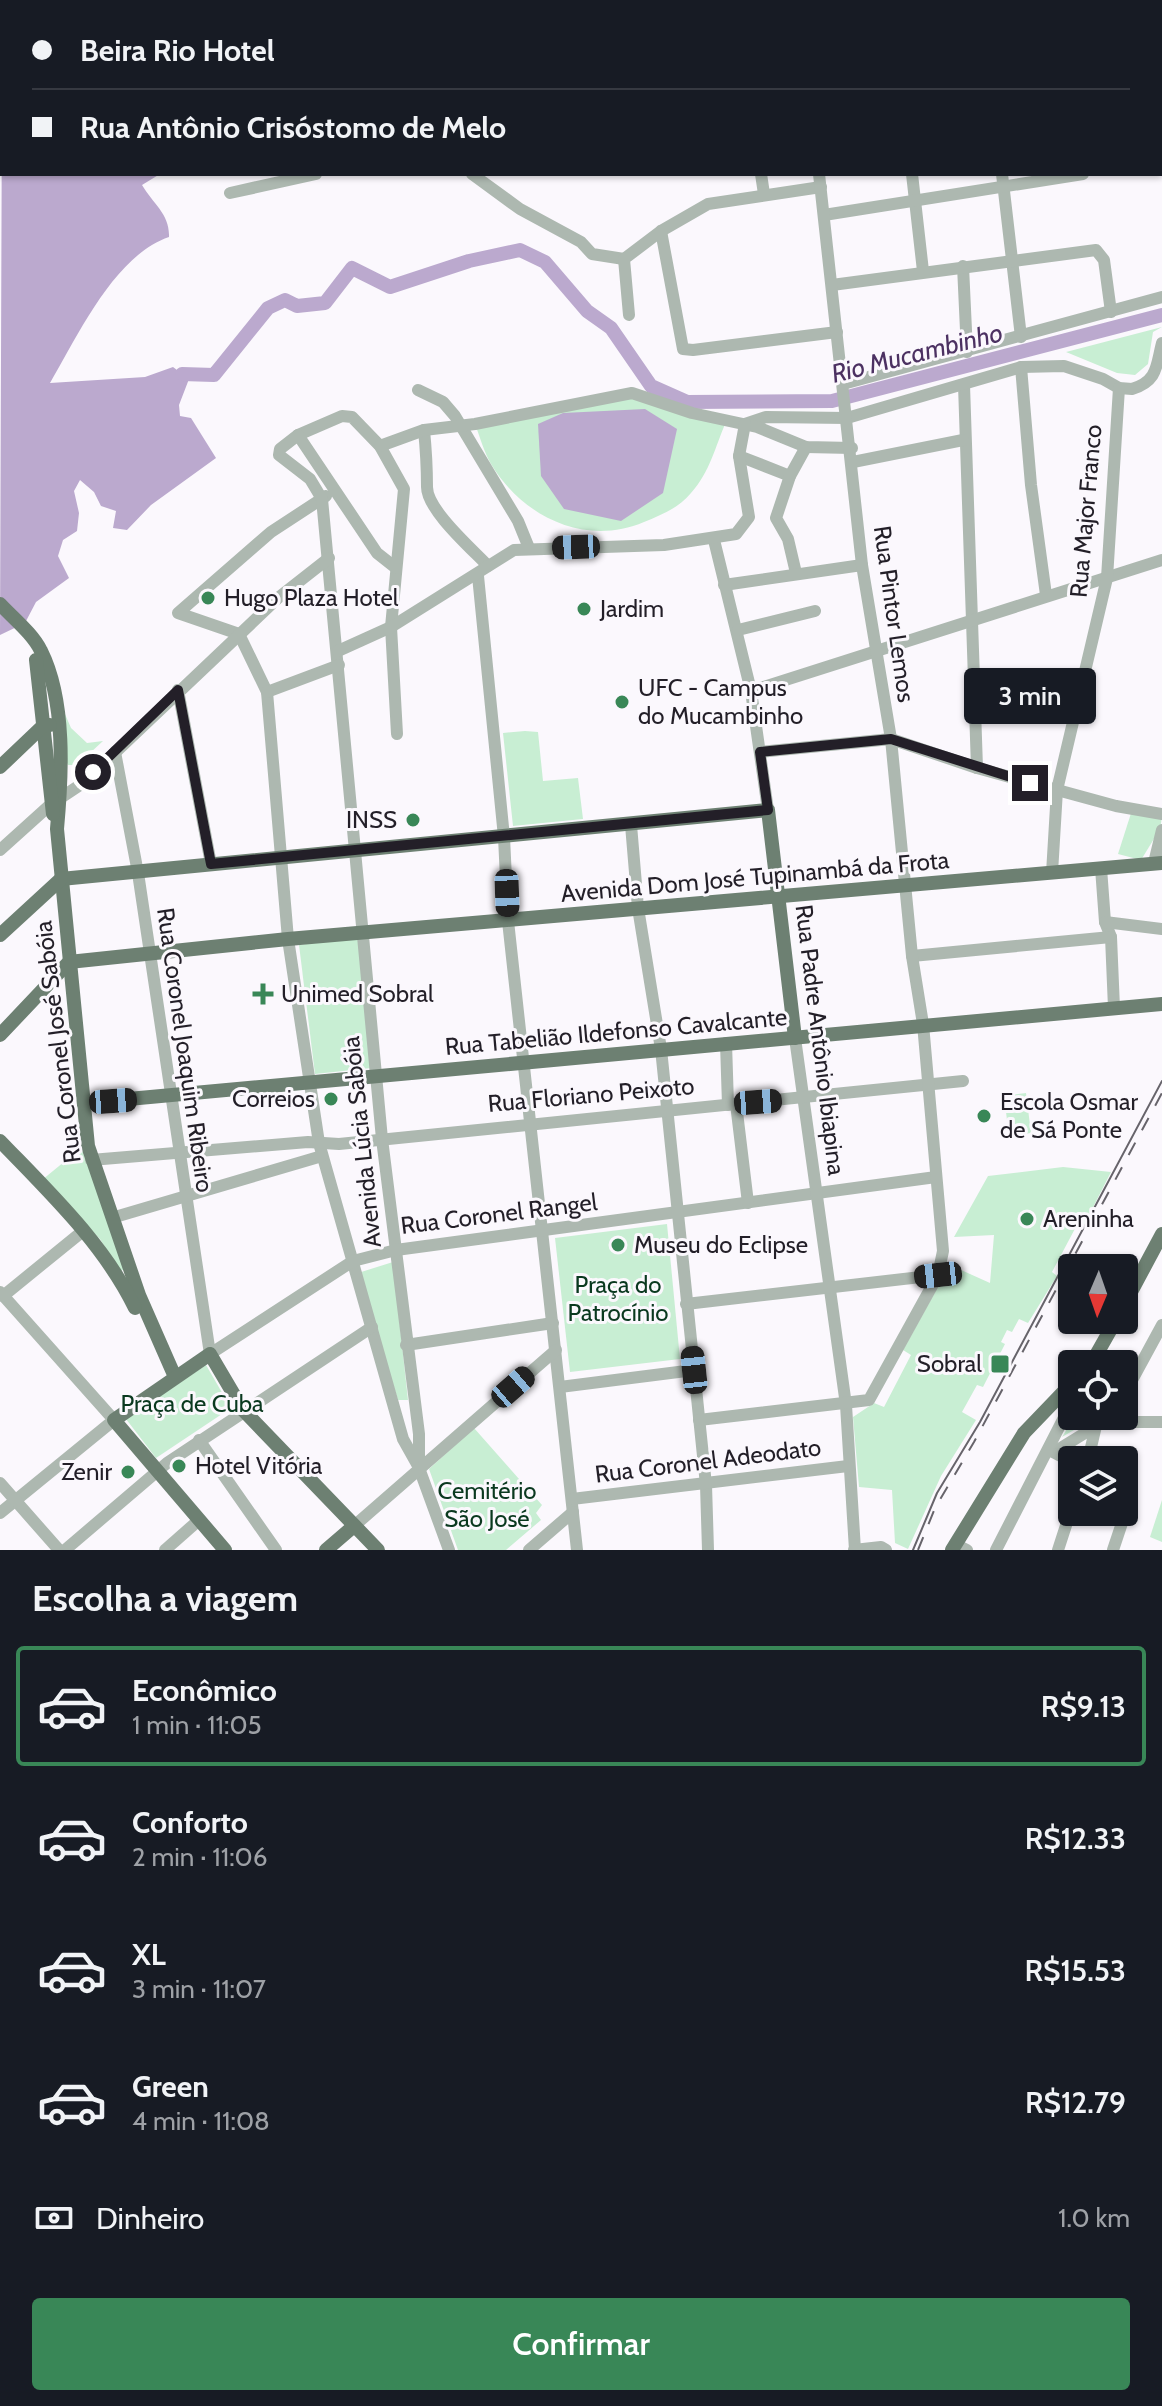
<!DOCTYPE html>
<html lang="pt">
<head>
<meta charset="utf-8">
<style>
  :root { --surface:#171b24; --page:#20242c; --text:#f1f3f6; --muted:#9ea1a6; --line:#363941; --accent:#398757 }
  body { margin:0; font-family:Cabin,sans-serif; background:var(--page); color:var(--text); height:100vh; display:flex; flex-direction:column; font-size:30px; white-space:nowrap }
  * { box-sizing:border-box; margin:0 }
  p { font-size:26px; color:var(--muted) }
  .icon { flex:none; width:44px; height:44px; fill:none; stroke:currentColor; stroke-width:2; stroke-linecap:round; stroke-linejoin:round }
  .map { position:relative; height:1550px; overflow:hidden }
  .panel { display:flex; flex-direction:column; background:var(--surface); flex:1 }
  .panel>* { flex:none }
  .banner { position:absolute; left:0px; top:0px; width:1162px; height:176px; box-shadow:0 2px 6px #0004; display:grid; align-content:center; height:176px; padding:0 32px; background:var(--surface) }
  .needle { width:52px; rotate:182deg }
  .controls { position:absolute; left:1058px; top:1254px; display:grid; gap:16px }
  .controls a { display:grid; place-items:center; width:80px; height:80px; border-radius:8px; background:var(--surface); box-shadow:0 2px 6px #0004; font-size:40px }
  .end { position:absolute; width:36px; height:36px; margin:-18px; border:10px solid #231f28; background:#fff; box-shadow:0 0 0 4px #fff }
  .from { border-radius:50% }
  .bubble { position:absolute; height:56px; border-radius:8px; background:var(--surface); box-shadow:0 2px 6px #0004; font-size:26px; font-weight:600; line-height:56px; text-align:center }
  .car { position:absolute; width:24px; height:48px; margin:-24px -12px; border-radius:10px; box-shadow:0 0 6px 2px #0007; background:linear-gradient(#222 24%,#8ab4d8 0 40%,#222 0 76%,#8ab4d8 0 86%,#222 0) }
  .banner b { display:flex; align-items:center; gap:28px; height:76px; font-size:30px }
  .banner b+b { border-top:2px solid var(--line) }
  .banner i { width:20px; height:20px; background:var(--text) }
  ul { padding:0; list-style:none }
  li { display:flex; align-items:center; gap:24px; height:120px; margin:0 16px 12px; padding:0 16px; border:4px solid transparent; border-radius:8px }
  li div { flex:1 }
  li b { display:block; font-size:30px }
  li em { font-style:normal; font-weight:600 }
  li.active { border-color:var(--accent) }
  li>.icon { width:72px; height:72px; stroke-width:1.5 }
  h2 { padding:0 32px; font-size:36px; line-height:96px }
  .pay { display:flex; align-items:center; gap:20px; height:88px; padding:0 32px; font-size:30px }
  .pay p { margin-inline-start:auto }
  .action { display:flex; gap:16px; margin-top:auto; padding:16px 32px }
  .action a { flex:1; height:92px; border-radius:8px; background:var(--accent); color:#fff; font-size:32px; font-weight:600; line-height:92px; text-align:center }
  .map>svg:first-child { display:block }
  .green { fill:#c8eed3 }
  .water { fill:#bba9ce }
  .lines { fill:none; stroke-linecap:round; stroke-linejoin:round }
  .river { stroke:#bba9ce; stroke-width:14 }
  .minor { stroke:#adb8b0; stroke-width:12 }
  .major { stroke:#6d8072; stroke-width:14 }
  .tram { stroke:#67646b; stroke-width:2 }
  .rail { stroke:#67646b; stroke-width:2; stroke-dasharray:14 14; stroke-linecap:butt }
  .route { stroke:#231f28; stroke-width:10 }
  .poi-dot { fill:#398757; stroke:#fbf8fd; stroke-width:3 }
  .labels { text-anchor:middle; stroke-width:6; stroke-linejoin:round; paint-order:stroke }
  .street-label { font-size:24px; fill:#231f28; stroke:#fbf8fd }
  .poi-label { font-size:24px; fill:#231f28; stroke:#fbf8fd; text-anchor:start }
  .park-label { font-size:24px; fill:#0a391f; stroke:#fbf8fd }
  .water-label { font-size:26px; font-style:italic; fill:#4c3162; stroke:#fbf8fd }
</style>
</head>
<body>
<div class="map">
<svg width="1162" height="1550" viewBox="0 0 1162 1550">
  <rect width="100%" height="100%" fill="#fbf8fd"/>
  <!-- green -->
  <g class="green">
    <path d="M1017,0H1162V89L1160,2Z"/>
    <path d="M1162,327L1153,332L1148,364L1135,375L1117,373L1066,352Z"/>
    <path d="M617,394L726,422C715,447 710,472 691,493C679,508 661,515 644,522C585,547 523,517 491,464C484,452 480,437 475,424Z"/>
    <path d="M65,714L71,728L87,743L103,741L77,765H68L65,758Z"/>
    <path d="M525,731L538,732L543,781L578,778L583,819L513,826L503,733Z"/>
    <path d="M1133,807L1162,817L1160,829L1141,860L1118,854Z"/>
    <path d="M358,937L371,1068L315,1074L299,945Z"/>
    <path d="M1026,1093L1031,1133L1009,1136L1004,1096Z"/>
    <path d="M81,1148L123,1254L125,1268L120,1272L100,1239L42,1180Z"/>
    <path d="M1063,1167L1111,1172L1084,1225L1078,1223L1052,1272L1057,1276L1028,1323L1019,1319L1012,1332L1007,1330L1001,1342L1005,1344L983,1387L977,1385L962,1412L976,1420L941,1476L908,1549L895,1543L892,1490L859,1487L853,1417L874,1403L884,1407L911,1355L903,1350L950,1265L990,1283L994,1235L954,1237L988,1176Z"/>
    <path d="M667,1224L680,1359L570,1372L555,1238Z"/>
    <path d="M393,1262L408,1400H398L358,1273Z"/>
    <path d="M206,1365L231,1408L156,1458L126,1419Z"/>
    <path d="M1075,1416H1098L1062,1437Z"/>
    <path d="M474,1428L542,1505L536,1513L541,1520L506,1550H458L429,1469Z"/>
    <path d="M1162,1500V1542L1150,1537Z"/>
  </g>
  <!-- water -->
  <g class="water">
    <path d="M153,0H280L150,2Z"/>
    <path d="M531,0H792L516,2Z"/>
    <path d="M2,84V174H160L142,185C153,204 170,214 169,237C115,255 78,335 50,383L145,377L173,367L189,379L179,405L180,416L191,418L216,458L151,505L127,530L113,528L116,511L101,506L94,492L80,480L74,491L79,513L77,531L63,540L58,556L69,578L36,602L25,623L0,635Z"/>
    <path d="M645,409L677,429L663,493L621,521L564,509L541,476L538,424L563,413Z"/>
  </g>
  <g class="lines">
    <!-- river -->
    <g class="river">
      <path d="M1017,0L1018,2"/>
      <path d="M1160,88L1162,89"/>
      <path d="M182,374L214,375L268,308L285,300L297,306L325,303L352,268L390,287L469,261L520,250L545,262L587,311L611,328L651,386L687,402L832,401L1162,315"/>
    </g>
    <!-- minor -->
    <g class="minor">
      <path d="M97,0L98,2"/>
      <path d="M26,2L28,0"/>
      <path d="M0,28L2,26"/>
      <path d="M472,174L520,209L581,242L592,254L624,259"/>
      <path d="M761,174L764,194"/>
      <path d="M912,174L923,271"/>
      <path d="M1002,174L1021,337"/>
      <path d="M230,193L316,174"/>
      <path d="M824,215L1083,174"/>
      <path d="M661,231L683,349L693,350L837,332"/>
      <path d="M963,266L967,352"/>
      <path d="M832,285L1096,250L1104,260L1111,312"/>
      <path d="M629,315L624,259L661,231L708,204L821,187"/>
      <path d="M1021,367L1031,485L1046,595"/>
      <path d="M843,384L1162,297"/>
      <path d="M964,385L977,768"/>
      <path d="M418,390L443,402L455,416L518,521L529,548"/>
      <path d="M745,424L766,417L847,418L1021,367L1064,366L1103,379L1119,388L1132,389C1158,381 1156,366 1162,343"/>
      <path d="M424,430C426,450 427,468 427,487C427,510 472,549 488,566"/>
      <path d="M298,435L342,416L352,417L380,446L404,489L391,627L397,734"/>
      <path d="M380,446L424,430L475,424L632,393L692,413L757,427L806,447L852,448"/>
      <path d="M739,456L790,476"/>
      <path d="M853,462L963,440"/>
      <path d="M326,496L271,532L178,613L239,634L267,692L288,939L319,1143L403,1439L417,1464"/>
      <path d="M714,540L751,691L768,810"/>
      <path d="M396,568L377,553L298,435L280,449L279,455L310,479L322,499L382,1139L419,1434V1468L449,1550"/>
      <path d="M796,573L788,539L776,518L790,476L806,447"/>
      <path d="M478,576L504,837L508,921L577,1550"/>
      <path d="M724,585L862,565"/>
      <path d="M738,630L815,611"/>
      <path d="M338,651L391,627L514,550L664,545L736,534L749,517L739,456L745,424"/>
      <path d="M178,690L211,864"/>
      <path d="M751,691L1162,560"/>
      <path d="M267,692L339,665"/>
      <path d="M115,752L138,873L210,1354L353,1261L396,1250L936,1177"/>
      <path d="M760,752L891,739L977,768L1116,806L1162,814"/>
      <path d="M631,825L638,908L661,1049L706,1485L708,1550"/>
      <path d="M0,850L50,805L83,783L278,598L329,558"/>
      <path d="M1154,863L1162,830"/>
      <path d="M1101,868L1105,922L1111,937L1114,1008"/>
      <path d="M1052,873L1057,790L1107,578L1119,388"/>
      <path d="M1105,922L1162,929"/>
      <path d="M912,956L1111,937"/>
      <path d="M795,1038L846,1405L855,1550"/>
      <path d="M726,1043L728,1105"/>
      <path d="M736,1104L748,1203"/>
      <path d="M91,1160L308,1142L339,1144L963,1081"/>
      <path d="M115,1217L322,1156"/>
      <path d="M0,1292L114,1420L0,1513"/>
      <path d="M3,1296L83,1231"/>
      <path d="M686,1304L938,1275"/>
      <path d="M406,1345L553,1323"/>
      <path d="M560,1387L694,1370"/>
      <path d="M1124,1395L1162,1325"/>
      <path d="M699,1420L869,1400L938,1275L943,1251L923,1024L912,956L891,739L862,565L819,174"/>
      <path d="M199,1440L276,1550"/>
      <path d="M1051,1451L1072,1462"/>
      <path d="M1054,1452L1103,1422H1162"/>
      <path d="M1088,1460L1096,1426"/>
      <path d="M0,1483L59,1550"/>
      <path d="M572,1499L848,1466"/>
      <path d="M354,1526L556,1350"/>
      <path d="M955,1544L967,1550"/>
      <path d="M65,1550L167,1463L372,1327"/>
      <path d="M165,1550L199,1520"/>
      <path d="M529,1550L573,1512"/>
      <path d="M854,1550L881,1547L886,1550"/>
      <path d="M996,1550L1072,1402"/>
      <path d="M1058,1550L1072,1507"/>
      <path d="M1113,1550L1132,1493L1124,1481"/>
    </g>
    <!-- major -->
    <g class="major">
      <path d="M0,604C13,618 33,634 41,651C66,701 62,775 57,829L88,1146L139,1295L175,1377"/>
      <path d="M36,660L53,814"/>
      <path d="M0,767L44,725H50"/>
      <path d="M61,879L768,810L795,1038"/>
      <path d="M0,935L61,879"/>
      <path d="M0,1035L69,962L288,939L1162,863"/>
      <path d="M85,1103L1162,1004"/>
      <path d="M0,1141C49,1192 104,1244 135,1308"/>
      <path d="M1124,1305L1162,1234"/>
      <path d="M1091,1364L1116,1320"/>
      <path d="M225,1550L114,1420L210,1354L243,1410L378,1550"/>
      <path d="M326,1550L354,1526"/>
      <path d="M952,1550L1024,1433L1072,1383"/>
    </g>
    <!-- tram -->
    <path class="tram" d="M913,1550L937,1493L980,1422L1162,1081"/>
    <!-- rail -->
    <path class="rail" d="M918,1550L935,1508L974,1442L1162,1093"/>
  </g>
  <g class="lines">
    <!-- route -->
    <path class="route" d="M93,772L178,690L211,864L768,810L760,752L891,739L1030,783"/>
  </g>
  <!-- markers -->
  <g class="poi-dot">
    <circle cx="208" cy="598" r="8"/>
    <circle cx="584" cy="609" r="8"/>
    <circle cx="622" cy="702" r="8"/>
    <circle cx="413" cy="820" r="8"/>
    <path d="M259 982h8v8h8v8h-8v8h-8v-8h-8v-8h8z"/>
    <circle cx="331" cy="1099" r="8"/>
    <circle cx="984" cy="1116" r="8"/>
    <circle cx="1027" cy="1219" r="8"/>
    <circle cx="618" cy="1245" r="8"/>
    <rect x="990" y="1354" width="20" height="20" rx="4"/>
    <circle cx="179" cy="1466" r="8"/>
    <circle cx="128" cy="1472" r="8"/>
  </g>
  <g class="labels">
    <!-- street labels -->
    <g class="street-label">
      <text transform="translate(1086 511) rotate(-85)" y="8">Rua Major Franco</text>
      <text transform="translate(894 614) rotate(82)" y="8">Rua Pintor Lemos</text>
      <text transform="translate(755 877) rotate(-5)" y="8">Avenida Dom José Tupinambá da Frota</text>
      <text transform="translate(616 1032) rotate(-5)" y="8">Rua Tabelião Ildefonso Cavalcante</text>
      <text transform="translate(820 1040) rotate(83)" y="8">Rua Padre Antônio Ibiapina</text>
      <text transform="translate(58 1042) rotate(-97)" y="8">Rua Coronel José Sabóia</text>
      <text transform="translate(185 1050) rotate(82)" y="8">Rua Coronel Joaquim Ribeiro</text>
      <text transform="translate(591 1095) rotate(-5)" y="8">Rua Floriano Peixoto</text>
      <text transform="translate(362 1142) rotate(-96)" y="8">Avenida Lúcia Sabóia</text>
      <text transform="translate(499 1214) rotate(-7)" y="8">Rua Coronel Rangel</text>
      <text transform="translate(708 1461) rotate(-7)" y="8">Rua Coronel Adeodato</text>
    </g>
    <!-- poi labels -->
    <g class="poi-label">
      <text x="224" y="606">Hugo Plaza Hotel</text>
      <text x="600" y="617">Jardim</text>
      <text x="638" y="696">UFC - Campus<tspan x="638" dy="28">do Mucambinho</tspan></text>
      <text x="397" y="828" text-anchor="end">INSS</text>
      <text x="281" y="1002">Unimed Sobral</text>
      <text x="315" y="1107" text-anchor="end">Correios</text>
      <text x="1000" y="1110">Escola Osmar<tspan x="1000" dy="28">de Sá Ponte</tspan></text>
      <text x="1043" y="1227">Areninha</text>
      <text x="634" y="1253">Museu do Eclipse</text>
      <text x="982" y="1372" text-anchor="end">Sobral</text>
      <text x="195" y="1474">Hotel Vitória</text>
      <text x="112" y="1480" text-anchor="end">Zenir</text>
    </g>
    <!-- park labels -->
    <g class="park-label">
      <text x="618" y="1293">Praça do<tspan x="618" dy="28">Patrocínio</tspan></text>
      <text x="192" y="1412">Praça de Cuba</text>
      <text x="487" y="1499">Cemitério<tspan x="487" dy="28">São José</tspan></text>
    </g>
    <!-- water labels -->
    <g class="water-label">
      <text transform="translate(917 353) rotate(-14)" y="9">Rio Mucambinho</text>
    </g>
  </g>
</svg>
<div class="controls">
<a><svg class="needle" viewBox="-14 -14 28 28"><path d="M0-13l5 13h-10z" fill="#e53935"/><path d="M0 13l5-13h-10z" fill="#9ea1a6"/></svg></a>
<a><svg class="icon" aria-label="locate" viewBox="0 0 24 24"><circle cx="12" cy="12" r="6"/><path d="M12 2v4M12 18v4M2 12h4M18 12h4"/></svg></a>
<a><svg class="icon" aria-label="layers" viewBox="0 0 24 24"><path d="M12 4l9 5-9 5-9-5zM3 14l9 5 9-5"/></svg></a>
</div>
<i class="end from" style="left:93px;top:772px"></i>
<i class="end" style="left:1030px;top:783px"></i>
<div class="bubble" style="left:964px;top:668px;width:132px">3 min</div>
<i class="car" style="left:576px;top:547px;rotate:268deg"></i>
<i class="car" style="left:507px;top:893px;rotate:178deg"></i>
<i class="car" style="left:113px;top:1101px;rotate:86deg"></i>
<i class="car" style="left:758px;top:1102px;rotate:86deg"></i>
<i class="car" style="left:938px;top:1275px;rotate:264deg"></i>
<i class="car" style="left:694px;top:1370px;rotate:354deg"></i>
<i class="car" style="left:513px;top:1387px;rotate:49deg"></i>
<div class="banner">
<b><i class="from"></i>Beira Rio Hotel</b>
<b><i></i>Rua Antônio Crisóstomo de Melo</b>
</div>
</div>
<section class="panel">
<h2>Escolha a viagem</h2>
<ul>
<li class="active"><svg class="icon" aria-label="car" viewBox="0 0 24 24"><path d="M5 17H2v-5l4-1 3-4h7l3 4 3 1v5h-3M9 17h6M6 11h13"/><circle cx="7" cy="17" r="2"/><circle cx="17" cy="17" r="2"/></svg><div><b>Econômico</b><p>1 min · 11:05</p></div><em>R$9.13</em></li>
<li><svg class="icon" aria-label="car" viewBox="0 0 24 24"><path d="M5 17H2v-5l4-1 3-4h7l3 4 3 1v5h-3M9 17h6M6 11h13"/><circle cx="7" cy="17" r="2"/><circle cx="17" cy="17" r="2"/></svg><div><b>Conforto</b><p>2 min · 11:06</p></div><em>R$12.33</em></li>
<li><svg class="icon" aria-label="car" viewBox="0 0 24 24"><path d="M5 17H2v-5l4-1 3-4h7l3 4 3 1v5h-3M9 17h6M6 11h13"/><circle cx="7" cy="17" r="2"/><circle cx="17" cy="17" r="2"/></svg><div><b>XL</b><p>3 min · 11:07</p></div><em>R$15.53</em></li>
<li><svg class="icon" aria-label="car" viewBox="0 0 24 24"><path d="M5 17H2v-5l4-1 3-4h7l3 4 3 1v5h-3M9 17h6M6 11h13"/><circle cx="7" cy="17" r="2"/><circle cx="17" cy="17" r="2"/></svg><div><b>Green</b><p>4 min · 11:08</p></div><em>R$12.79</em></li>
</ul>
<div class="pay"><svg class="icon" aria-label="cash" viewBox="0 0 24 24"><path d="M3 7h18v10H3z"/><circle cx="12" cy="12" r="2"/></svg>Dinheiro<p>1.0 km</p></div>
<div class="action"><a>Confirmar</a></div>
</section>
</body>
</html>
